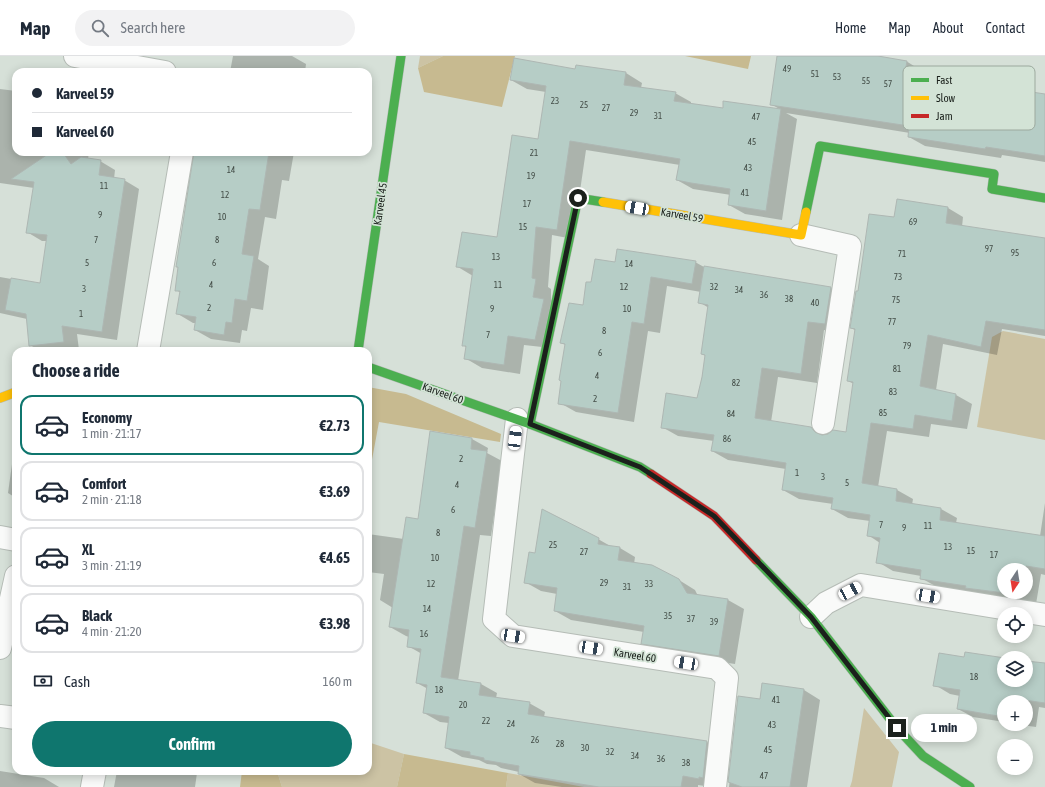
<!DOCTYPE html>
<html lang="en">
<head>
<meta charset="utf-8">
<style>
  :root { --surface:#fff; --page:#f2f2f3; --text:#1f2937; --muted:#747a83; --line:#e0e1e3; --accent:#0f766e }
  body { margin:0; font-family:"Asap Condensed",sans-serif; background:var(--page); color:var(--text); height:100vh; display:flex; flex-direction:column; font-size:15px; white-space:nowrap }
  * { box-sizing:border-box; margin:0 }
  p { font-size:13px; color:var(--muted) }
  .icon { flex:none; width:22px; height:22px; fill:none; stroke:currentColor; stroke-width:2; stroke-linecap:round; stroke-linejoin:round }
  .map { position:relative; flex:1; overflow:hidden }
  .side { position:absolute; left:12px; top:291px; width:360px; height:428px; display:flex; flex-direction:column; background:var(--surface); border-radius:12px; box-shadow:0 2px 10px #0003 }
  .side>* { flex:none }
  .hud { position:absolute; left:12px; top:12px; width:360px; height:88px; border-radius:12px; box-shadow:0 2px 10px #0003; display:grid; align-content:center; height:88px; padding:0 20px; background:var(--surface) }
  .needle { width:26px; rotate:192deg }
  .controls { position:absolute; left:997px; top:507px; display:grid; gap:8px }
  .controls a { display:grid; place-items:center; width:36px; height:36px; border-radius:50%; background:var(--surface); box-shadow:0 2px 10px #0003; font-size:20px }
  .end { position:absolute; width:18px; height:18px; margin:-9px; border:5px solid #1b211c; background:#fff; box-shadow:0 0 0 2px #fff }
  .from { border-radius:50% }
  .bubble { position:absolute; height:28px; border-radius:14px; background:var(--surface); box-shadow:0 2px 10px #0003; font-size:13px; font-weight:700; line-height:28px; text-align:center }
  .car { position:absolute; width:12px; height:24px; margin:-12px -6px; border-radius:5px; box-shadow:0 0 3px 1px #0007; background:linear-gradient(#fff 24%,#345 0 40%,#fff 0 76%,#345 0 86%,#fff 0) }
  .hud b { display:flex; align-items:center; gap:14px; height:38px; font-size:15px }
  .hud b+b { border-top:1px solid var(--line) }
  .hud i { width:10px; height:10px; background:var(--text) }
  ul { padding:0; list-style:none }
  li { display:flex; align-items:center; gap:12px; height:60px; margin:0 8px 6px; padding:0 12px; border:2px solid var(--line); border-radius:12px }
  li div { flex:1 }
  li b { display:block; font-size:15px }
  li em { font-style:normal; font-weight:700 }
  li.selected { border-color:var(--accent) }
  li>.icon { width:36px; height:36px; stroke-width:1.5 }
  h2 { padding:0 20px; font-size:18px; line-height:48px }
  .pay { display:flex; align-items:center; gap:10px; height:44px; padding:0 20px; font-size:15px }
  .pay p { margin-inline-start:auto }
  .button { display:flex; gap:8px; margin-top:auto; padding:8px 20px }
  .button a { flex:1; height:46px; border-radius:24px; background:var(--accent); color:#fff; font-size:16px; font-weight:700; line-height:46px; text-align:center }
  header { display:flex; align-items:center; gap:24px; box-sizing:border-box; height:56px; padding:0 20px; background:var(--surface); border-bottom:1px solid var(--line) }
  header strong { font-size:19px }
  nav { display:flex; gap:22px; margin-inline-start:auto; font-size:14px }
  .search { width:280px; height:36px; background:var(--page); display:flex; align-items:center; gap:10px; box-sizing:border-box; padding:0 14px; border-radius:22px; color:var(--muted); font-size:15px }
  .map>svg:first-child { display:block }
  .green { fill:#ccc3a4 }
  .forest { fill:#c7ba90 }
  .shadow { fill:#0003; fill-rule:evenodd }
  .building { fill:#b6cdc6; stroke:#aeb7b3 }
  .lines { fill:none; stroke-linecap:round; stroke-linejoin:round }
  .street-casing { stroke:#b5bcb6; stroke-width:24 }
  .fast-casing { stroke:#b5bcb6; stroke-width:10 }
  .slow-casing { stroke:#b5bcb6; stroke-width:10 }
  .jam-casing { stroke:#b5bcb6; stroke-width:10 }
  .street { stroke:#f9faf9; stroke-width:22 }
  .fast { stroke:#4caf50; stroke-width:9 }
  .slow { stroke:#ffc107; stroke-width:9 }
  .jam { stroke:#c62828; stroke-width:9 }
  .route { stroke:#1b211c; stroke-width:5 }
  .labels { text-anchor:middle; stroke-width:3.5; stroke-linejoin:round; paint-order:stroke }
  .number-label { font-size:9px; fill:#424c46 }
  .street-label { font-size:11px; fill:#1b211c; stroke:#d3e3d6 }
  .key { fill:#d3e3d6; stroke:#9ca99e; stroke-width:1 }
  .key-label { font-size:11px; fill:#1b211c }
</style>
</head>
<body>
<header>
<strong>Map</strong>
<div class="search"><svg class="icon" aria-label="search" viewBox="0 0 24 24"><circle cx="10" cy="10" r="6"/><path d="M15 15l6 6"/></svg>Search here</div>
<nav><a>Home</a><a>Map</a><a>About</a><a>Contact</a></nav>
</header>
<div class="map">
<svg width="1045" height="731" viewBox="0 0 1045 731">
  <rect width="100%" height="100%" fill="#d6e0d8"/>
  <!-- green -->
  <g class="green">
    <path d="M420,0H443L418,12Z"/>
    <path d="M1003,275L1045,283V384L977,371L992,281Z"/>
    <path d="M864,652L899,696L892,731H850L852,725Z"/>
    <path d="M368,686L404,698L397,731H282L277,715H368Z"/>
    <path d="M508,717L584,731H506Z"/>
  </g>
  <!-- forest -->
  <g class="forest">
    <path d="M443,0H515L502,51L424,36L418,12Z"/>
    <path d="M685,0H751L748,13Z"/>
    <path d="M368,331L406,338L501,378L500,386L379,366L368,425Z"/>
    <path d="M404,698L508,717L506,731H397Z"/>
    <path d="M242,715H277L282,731H240Z"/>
  </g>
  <!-- shadow -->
  <g class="shadow">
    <path d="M233,0H292L306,8L305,16H230Z"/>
    <path d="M778,0H871L906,5L922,15V21L1045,51V106L1002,99L1001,102L925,90L909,81L910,77L786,57L797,63L782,164L745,158L729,149L731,139L693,133L677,124L680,109L586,94L573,183L552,179L548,231L551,233V292L524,289L520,318L482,312L465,302L467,292L463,289L473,220L458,211L498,182L539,84L546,36L527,33L511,24L576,15V10L626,17L642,27L641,32L675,37L691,46V48L723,53L724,46L781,54L771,48Z"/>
    <path d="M0,33L16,35V96H89L88,103L100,105L115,114L114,123L124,124L139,133L117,284L77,278L79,294L40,295L30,289L27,263L0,257V221L40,228L47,185H42L27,176L34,132L0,127Z"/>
    <path d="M218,96H294L289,125L282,124L276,163L265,161L258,203L269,210L263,254L251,252L247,275L242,274L240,287L211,283L195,274L196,267H193L178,258L181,237L176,234L179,212L177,211Z"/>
    <path d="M948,152L963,161L962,171L1045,183V280L1002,273L997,299L943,288L936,334L956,339L972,348L967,373L931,368L929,381L887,375L878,431L897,434L913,443L912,449L941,453L957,462L956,467L1040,480L1045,447V519L1041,518L1036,548L937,531L921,522V520L893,515L878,506L880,487L868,479L870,465L848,462L832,453L833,448L799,443L783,434L786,413L728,404L712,395L714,385L678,380L662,371L698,343L706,300L702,298L709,252L699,246L701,236L667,230L660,277L648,275L634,366L576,356L560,347L566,289L561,287L583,250L592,228L616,207L695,206L704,211L831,232L847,241L841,277L824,274L817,327L778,321L771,366L811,372L825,380L847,377L854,328L848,325L855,274L851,272L858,237L895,162ZM1004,514H1026V536H1004Z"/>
    <path d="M431,377L472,383L488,392L487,397L502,405L491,480L480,479L458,625L481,628L497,637L496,642L529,647L545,656L544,661L707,686L723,695L712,731L698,729V731H562L535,727L519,718V716L501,712L496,709L487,708L479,704L462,701L446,692L449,667L440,666L424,657L428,633L417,627L422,598L408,590L409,581L406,580L390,571L393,552L380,544L384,518L368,516V478L404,483L419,464Z"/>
    <path d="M13,401H16V442L8,437Z"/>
    <path d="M598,483L612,491L620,492L635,501L634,508L679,524L695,534L698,540L728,544L744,553L735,608L658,596L643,587L644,576L571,564L555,555L557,538L541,535L525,526L536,499Z"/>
    <path d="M965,602L1004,603V624H1026V606L1045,609V652L1039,651L1036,671L1014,668H1026V646H1004V666L973,661L958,653L960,640L950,638L935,629Z"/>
    <path d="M804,634L820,644L807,731H729L739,641L761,644Z"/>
    <path d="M0,715L44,722L59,731H0Z"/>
    <path d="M117,715H204L203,718L197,717L195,731H114Z"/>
  </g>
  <!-- building -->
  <g class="building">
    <path d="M777,0H878L907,5L905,17L1045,38V100L986,91L985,93L908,81L909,70L770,49Z"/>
    <path d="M514,2L575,13L576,9L626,16L624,29L676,36L674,45L723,52V45L781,53L766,155L728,149L730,133L691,127L676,124L680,103L570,85L557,174L536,171L532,222L536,223L533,241L544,243L535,284L508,280L504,309L464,303L466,290H462L473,213L456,211L462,176L497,181L512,79L538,83L546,30L510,24Z"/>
    <path d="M51,96L64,98L71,108L81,101L101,104L99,119L125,123L102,276L62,270L64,286L29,290L26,258L5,254L11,222L40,227L47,179L26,177L34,126L11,123Z"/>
    <path d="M194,96H269L260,154L249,153L242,198L254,200L247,245L235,243L232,267L226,266L224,279L194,274L196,261L176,258L180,235H175L178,211H176Z"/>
    <path d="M897,143L948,151L946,167L1045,182V274L986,265L981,291L928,279L920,330L956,338L952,365L915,359L913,373L871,367L862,427L897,433L896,445L941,452L940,464L1045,480V513L1026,510L1025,514H1004V536H1021V539L965,532L966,530L920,523L921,514L876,507L880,482L867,480L870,459L831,453L833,442L782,434L786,407L711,395L714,379L661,372L666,337L697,342L702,321L705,299L701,298L708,249L698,247L704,210L831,231L825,268L808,266L801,318L762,312L755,362L811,371L815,376L822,379L828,378L833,374L846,376L853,326L847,325L855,273L850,272L856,235H858L869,158L894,161Z"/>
    <path d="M617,193L696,205L692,228L651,221L644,268L632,266L618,357L558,348L561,325L559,324L565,288L560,287L569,247L583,249L586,226H591L595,203L615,206Z"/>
    <path d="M430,375L472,382L471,393L487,395L475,472L464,470L441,621L481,627L479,639L530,646L528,658L707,685L703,722L699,721V723L683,720L681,731H599L518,718L519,710L484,704V702L470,699V696L445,692L449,661L423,657L427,629L416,627L421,593L407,591L409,574L389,571L406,461L418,463Z"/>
    <path d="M542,453L599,482L598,488L620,491L618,504L652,509L679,523L687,537L728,543L719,600L641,588L644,570L554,555L557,532L524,527L529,496L535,497Z"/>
    <path d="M965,596L1005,602H1004V624H1026V605L1045,607V647L1024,644V646H1004V661L957,653L960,634L933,630L939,597L964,601Z"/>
    <path d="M762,627L804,633L790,731H742L728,726L738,640L760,643Z"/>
  </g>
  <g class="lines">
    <defs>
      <g id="street">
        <path d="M75,0L165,16"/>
        <path d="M801,179L850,190L823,367"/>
        <path d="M148,295L182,96"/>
        <path d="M517,363L494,563L513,580L717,612L727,622L715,731"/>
        <path d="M0,481L16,484"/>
        <path d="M811,561L826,547L861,529L1045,559"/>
        <path d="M0,592L16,520"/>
        <path d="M0,660L16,662"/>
        <path d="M92,731L95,715"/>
      </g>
      <g id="fast">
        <path d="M806,156L820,90L994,118L992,133L1045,142"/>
        <path d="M358,295L401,0"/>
        <path d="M368,311L530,368L640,411L651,418"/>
        <path d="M530,368L578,142L603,146"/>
        <path d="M756,504L811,561L897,672L923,700L970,731"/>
      </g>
      <g id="slow">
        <path d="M603,146L801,179L806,156"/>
        <path d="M0,342L16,336"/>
      </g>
      <path id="jam" d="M651,418L714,460L756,504"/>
    </defs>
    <!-- street casing -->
    <use href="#street" class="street-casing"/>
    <!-- fast casing -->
    <use href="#fast" class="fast-casing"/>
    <!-- slow casing -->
    <use href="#slow" class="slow-casing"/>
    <!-- jam casing -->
    <use href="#jam" class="jam-casing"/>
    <!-- street -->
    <use href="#street" class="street"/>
    <!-- fast -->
    <use href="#fast" class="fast"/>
    <!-- slow -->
    <use href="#slow" class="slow"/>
    <!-- jam -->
    <use href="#jam" class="jam"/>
  </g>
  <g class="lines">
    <!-- route -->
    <path class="route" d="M578,142L530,368L640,411L714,460L811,561L897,672"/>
  </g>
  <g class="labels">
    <!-- number labels -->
    <g class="number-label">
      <text x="787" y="16">49</text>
      <text x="815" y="21">51</text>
      <text x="837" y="24">53</text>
      <text x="866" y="28">55</text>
      <text x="888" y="31">57</text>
      <text x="555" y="48">23</text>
      <text x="584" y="52">25</text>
      <text x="606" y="55">27</text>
      <text x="634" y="60">29</text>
      <text x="658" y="63">31</text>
      <text x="756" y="64">47</text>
      <text x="752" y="89">45</text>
      <text x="534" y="100">21</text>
      <text x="748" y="115">43</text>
      <text x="231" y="117">14</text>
      <text x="531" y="123">19</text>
      <text x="104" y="133">11</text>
      <text x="745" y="140">41</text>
      <text x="225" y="142">12</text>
      <text x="527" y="151">17</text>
      <text x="100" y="162">9</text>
      <text x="222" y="164">10</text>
      <text x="913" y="169">69</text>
      <text x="523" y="174">15</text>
      <text x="96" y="187">7</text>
      <text x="217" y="187">8</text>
      <text x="989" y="196">97</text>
      <text x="1015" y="200">95</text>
      <text x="902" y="201">71</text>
      <text x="496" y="204">13</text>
      <text x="87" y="210">5</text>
      <text x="214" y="210">6</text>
      <text x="629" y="211">14</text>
      <text x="898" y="224">73</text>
      <text x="211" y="232">4</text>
      <text x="498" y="232">11</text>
      <text x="624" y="234">12</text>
      <text x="714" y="234">32</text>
      <text x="84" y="236">3</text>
      <text x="739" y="237">34</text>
      <text x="764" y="242">36</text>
      <text x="789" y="246">38</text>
      <text x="896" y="247">75</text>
      <text x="815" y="250">40</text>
      <text x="209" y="255">2</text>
      <text x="492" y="256">9</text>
      <text x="627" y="256">10</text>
      <text x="81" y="261">1</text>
      <text x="892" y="269">77</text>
      <text x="604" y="278">8</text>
      <text x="488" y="282">7</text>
      <text x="907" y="293">79</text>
      <text x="600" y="300">6</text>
      <text x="897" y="316">81</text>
      <text x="597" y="323">4</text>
      <text x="736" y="330">82</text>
      <text x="893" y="339">83</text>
      <text x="595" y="346">2</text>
      <text x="883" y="360">85</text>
      <text x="731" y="361">84</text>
      <text x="727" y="386">86</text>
      <text x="461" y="406">2</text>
      <text x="797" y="420">1</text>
      <text x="823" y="424">3</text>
      <text x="847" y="430">5</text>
      <text x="457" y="432">4</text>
      <text x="453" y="457">6</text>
      <text x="881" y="472">7</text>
      <text x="928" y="473">11</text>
      <text x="904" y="475">9</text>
      <text x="438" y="480">8</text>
      <text x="553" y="492">25</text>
      <text x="948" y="494">13</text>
      <text x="971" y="498">15</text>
      <text x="584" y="499">27</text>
      <text x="994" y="502">17</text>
      <text x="435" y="505">10</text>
      <text x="604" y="530">29</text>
      <text x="431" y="531">12</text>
      <text x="649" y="531">33</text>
      <text x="627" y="534">31</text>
      <text x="427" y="556">14</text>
      <text x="668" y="563">35</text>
      <text x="691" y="566">37</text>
      <text x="714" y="569">39</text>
      <text x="424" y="581">16</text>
      <text x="974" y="624">18</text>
      <text x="439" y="637">18</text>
      <text x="776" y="647">41</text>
      <text x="463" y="652">20</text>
      <text x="486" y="668">22</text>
      <text x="511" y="671">24</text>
      <text x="772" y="672">43</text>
      <text x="535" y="687">26</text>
      <text x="560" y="691">28</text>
      <text x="585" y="695">30</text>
      <text x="768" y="697">45</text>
      <text x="610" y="699">32</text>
      <text x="635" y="703">34</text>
      <text x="661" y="706">36</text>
      <text x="686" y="710">38</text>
      <text x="764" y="723">47</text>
    </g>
    <!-- street labels -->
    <g class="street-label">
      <text transform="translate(380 148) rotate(-82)" y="4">Karveel 45</text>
      <text transform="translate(682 159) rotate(10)" y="4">Karveel 59</text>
      <text transform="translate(443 337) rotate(20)" y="4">Karveel 60</text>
      <text transform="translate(635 599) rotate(9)" y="4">Karveel 60</text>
    </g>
  </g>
  <!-- legend -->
  <rect x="903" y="10" width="132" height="64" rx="6" class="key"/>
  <rect x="911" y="22" width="18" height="4" fill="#4caf50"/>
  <rect x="911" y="40" width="18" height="4" fill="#ffc107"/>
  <rect x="911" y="58" width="18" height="4" fill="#c62828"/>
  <g class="key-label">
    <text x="936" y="28">Fast</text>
    <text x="936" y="46">Slow</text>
    <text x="936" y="64">Jam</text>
  </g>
</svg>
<div class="controls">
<a><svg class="needle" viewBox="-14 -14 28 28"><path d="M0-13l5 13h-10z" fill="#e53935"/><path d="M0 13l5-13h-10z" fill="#747a83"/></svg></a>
<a><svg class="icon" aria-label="locate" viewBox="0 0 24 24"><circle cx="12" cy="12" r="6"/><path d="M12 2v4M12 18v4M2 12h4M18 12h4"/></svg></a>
<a><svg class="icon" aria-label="layers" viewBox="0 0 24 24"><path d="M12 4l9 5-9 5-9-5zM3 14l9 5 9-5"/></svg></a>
<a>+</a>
<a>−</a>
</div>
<i class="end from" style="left:578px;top:142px"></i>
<i class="end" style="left:897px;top:672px"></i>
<div class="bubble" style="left:911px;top:658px;width:66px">1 min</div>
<i class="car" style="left:637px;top:152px;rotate:280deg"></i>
<i class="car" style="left:515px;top:382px;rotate:7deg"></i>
<i class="car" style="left:850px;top:535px;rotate:62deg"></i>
<i class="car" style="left:928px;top:540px;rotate:100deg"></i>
<i class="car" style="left:513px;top:580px;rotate:99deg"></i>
<i class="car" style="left:591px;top:592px;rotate:99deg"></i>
<i class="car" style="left:686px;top:607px;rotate:279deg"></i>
<div class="hud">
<b><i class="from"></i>Karveel 59</b>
<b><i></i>Karveel 60</b>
</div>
<section class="side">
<h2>Choose a ride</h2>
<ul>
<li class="selected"><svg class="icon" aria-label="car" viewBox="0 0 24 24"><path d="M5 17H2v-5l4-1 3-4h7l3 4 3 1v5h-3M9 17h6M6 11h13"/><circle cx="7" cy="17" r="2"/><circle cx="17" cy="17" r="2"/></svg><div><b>Economy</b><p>1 min · 21:17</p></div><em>€2.73</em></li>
<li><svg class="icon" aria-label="car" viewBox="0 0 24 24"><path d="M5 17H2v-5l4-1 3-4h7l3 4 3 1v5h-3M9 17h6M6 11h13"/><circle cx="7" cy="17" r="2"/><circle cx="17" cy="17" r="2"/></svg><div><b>Comfort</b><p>2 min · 21:18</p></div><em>€3.69</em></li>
<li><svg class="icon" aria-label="car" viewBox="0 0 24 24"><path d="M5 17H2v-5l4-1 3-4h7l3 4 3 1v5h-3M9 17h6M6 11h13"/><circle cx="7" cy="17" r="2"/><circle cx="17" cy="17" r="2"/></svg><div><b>XL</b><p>3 min · 21:19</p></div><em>€4.65</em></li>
<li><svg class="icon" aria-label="car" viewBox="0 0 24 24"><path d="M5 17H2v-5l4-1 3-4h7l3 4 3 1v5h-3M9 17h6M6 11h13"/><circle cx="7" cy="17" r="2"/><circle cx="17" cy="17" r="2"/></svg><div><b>Black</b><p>4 min · 21:20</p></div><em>€3.98</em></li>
</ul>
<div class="pay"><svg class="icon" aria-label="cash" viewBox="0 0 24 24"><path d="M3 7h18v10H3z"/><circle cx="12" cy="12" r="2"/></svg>Cash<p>160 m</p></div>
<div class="button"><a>Confirm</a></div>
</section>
</div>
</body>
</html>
